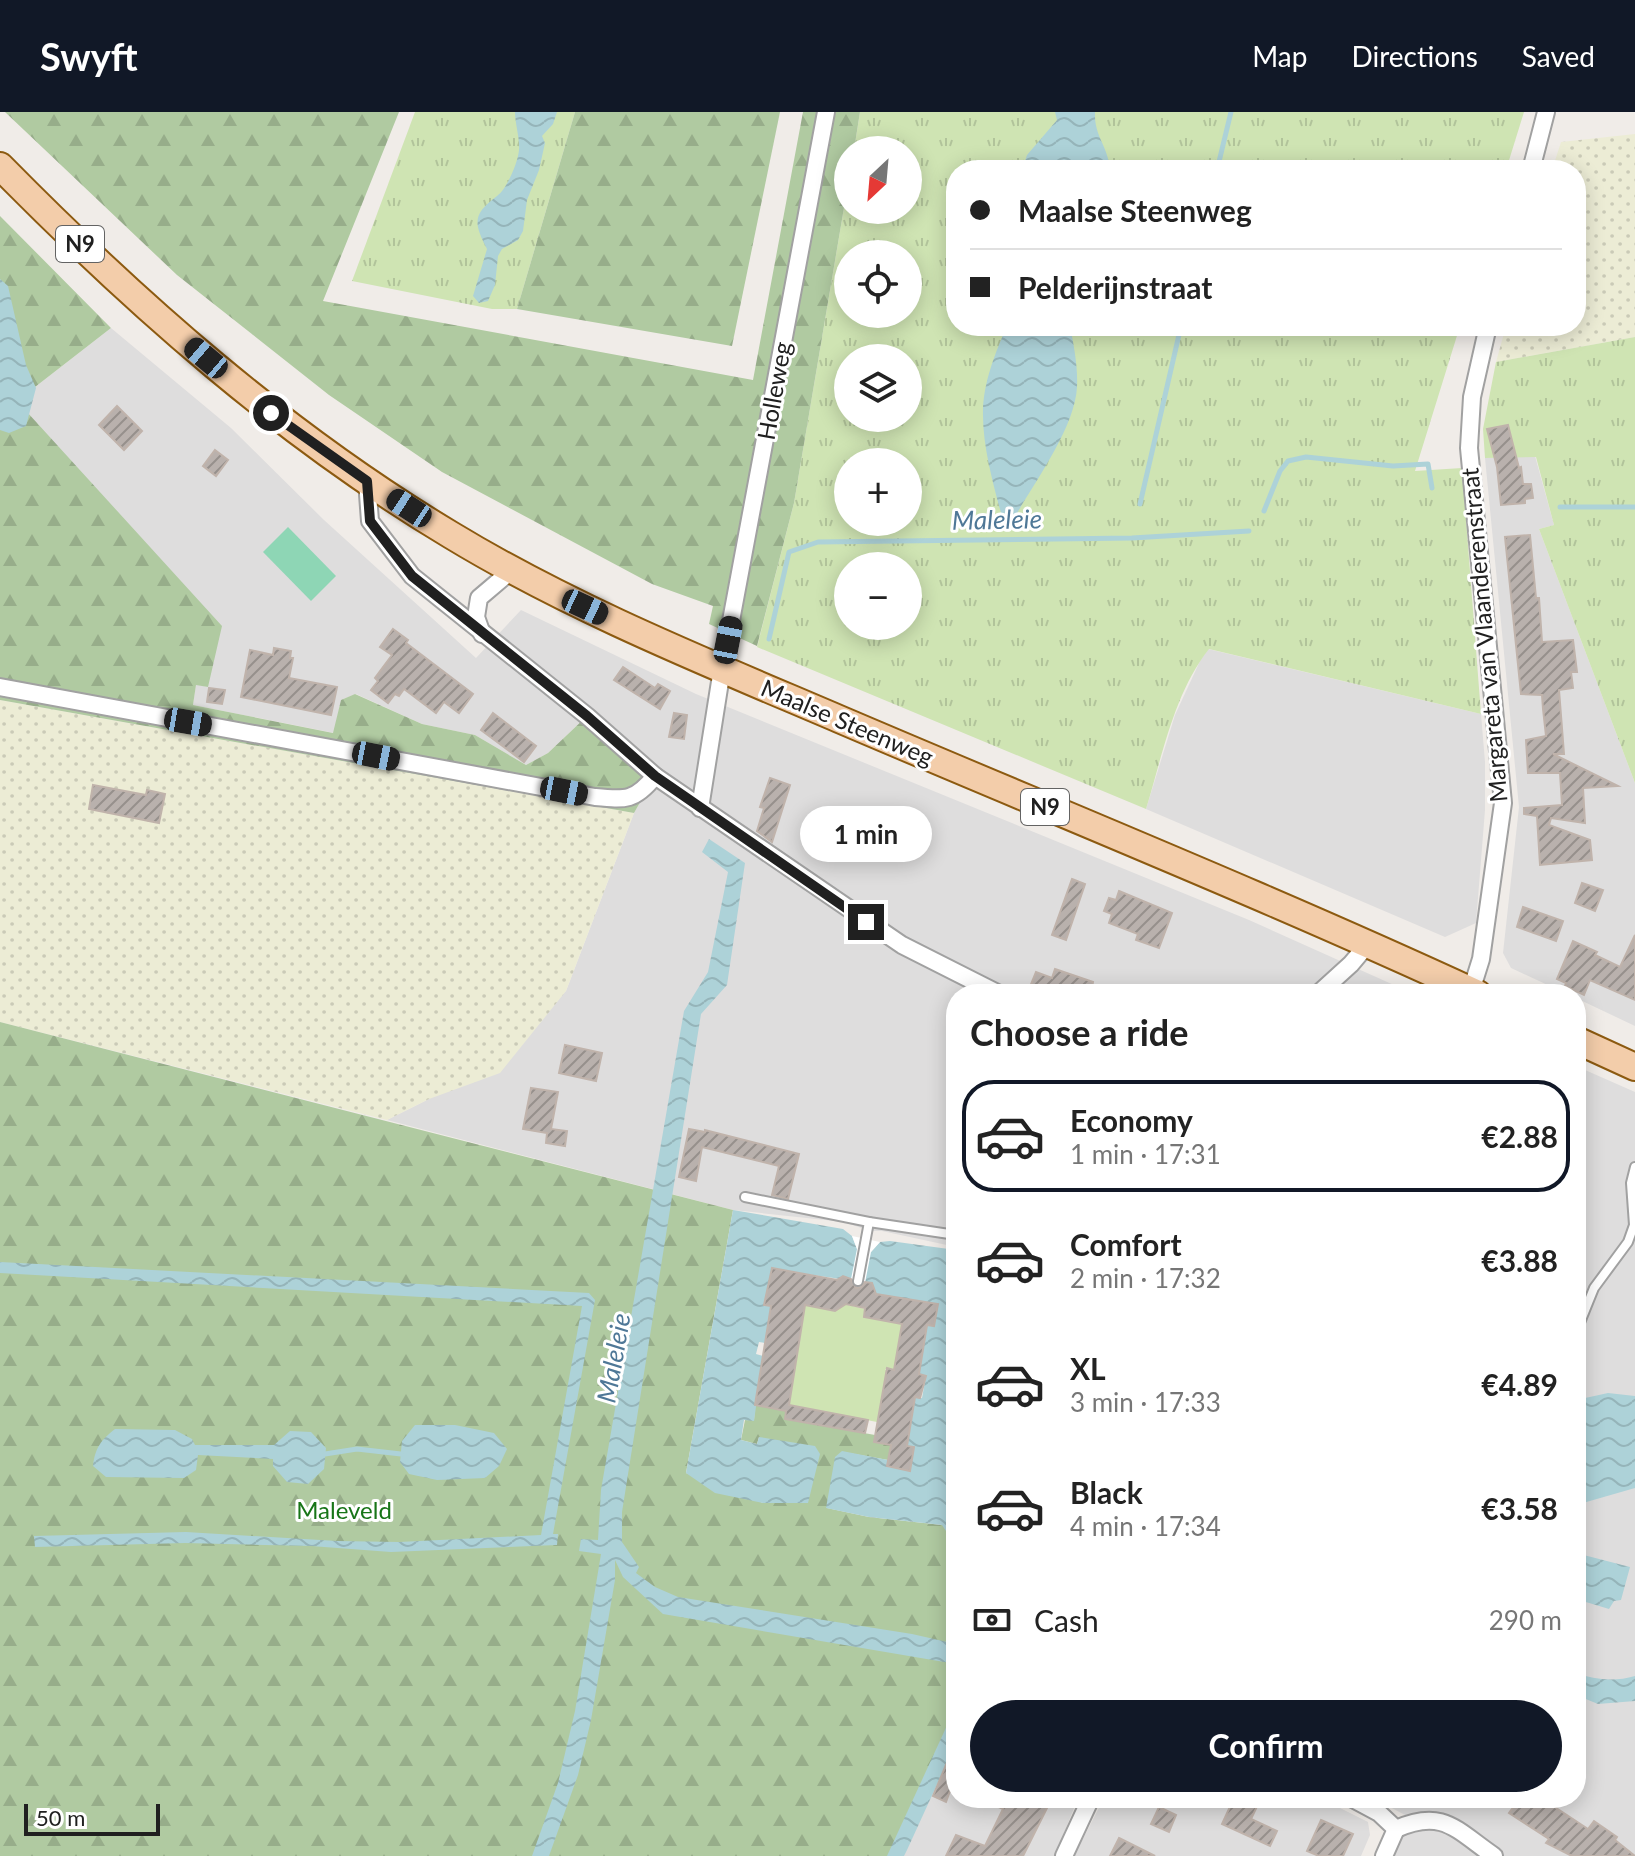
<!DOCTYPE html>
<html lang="en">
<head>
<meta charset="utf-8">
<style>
  :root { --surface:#fff; --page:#f2f2f2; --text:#222; --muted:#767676; --line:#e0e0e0; --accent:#111827 }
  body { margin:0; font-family:Lato,sans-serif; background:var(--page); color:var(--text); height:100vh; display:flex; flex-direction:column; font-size:30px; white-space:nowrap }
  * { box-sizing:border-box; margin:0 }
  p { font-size:26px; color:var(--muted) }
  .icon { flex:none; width:44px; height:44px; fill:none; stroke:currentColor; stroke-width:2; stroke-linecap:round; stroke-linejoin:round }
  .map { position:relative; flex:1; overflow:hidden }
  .panel { position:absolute; left:946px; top:872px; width:640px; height:824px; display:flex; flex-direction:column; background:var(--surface); border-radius:32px; box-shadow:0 4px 20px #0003 }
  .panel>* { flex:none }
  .top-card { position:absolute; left:946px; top:48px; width:640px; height:176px; border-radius:32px; box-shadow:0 4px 20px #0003; display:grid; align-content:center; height:176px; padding:0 24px; background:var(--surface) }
  .needle { width:52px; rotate:206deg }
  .tools { position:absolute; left:834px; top:24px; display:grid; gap:16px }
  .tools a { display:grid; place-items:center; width:88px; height:88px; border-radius:50%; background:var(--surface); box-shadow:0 4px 20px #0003; font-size:40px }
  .scale { position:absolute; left:24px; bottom:20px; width:136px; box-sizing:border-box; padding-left:8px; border:4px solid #202020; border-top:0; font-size:22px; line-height:28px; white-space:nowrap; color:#202020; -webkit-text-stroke:6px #fff; paint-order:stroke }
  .end { position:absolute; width:36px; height:36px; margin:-18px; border:10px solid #202020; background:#fff; box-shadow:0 0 0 4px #fff }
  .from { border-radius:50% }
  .bubble { position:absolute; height:56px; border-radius:28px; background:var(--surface); box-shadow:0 4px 20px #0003; font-size:26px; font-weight:700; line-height:56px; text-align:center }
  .car { position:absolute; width:24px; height:48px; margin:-24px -12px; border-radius:10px; box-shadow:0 0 6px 2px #0007; background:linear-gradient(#222 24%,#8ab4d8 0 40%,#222 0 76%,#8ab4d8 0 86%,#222 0) }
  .top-card b { display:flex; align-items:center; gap:28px; height:76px; font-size:30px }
  .top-card b+b { border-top:2px solid var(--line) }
  .top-card i { width:20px; height:20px; background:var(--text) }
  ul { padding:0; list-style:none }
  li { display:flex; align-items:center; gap:24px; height:112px; margin:0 16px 12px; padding:0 8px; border:4px solid transparent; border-radius:32px }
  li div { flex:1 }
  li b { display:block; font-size:30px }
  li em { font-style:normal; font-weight:700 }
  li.current { border-color:var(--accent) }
  li>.icon { width:72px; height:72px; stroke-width:1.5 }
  h2 { padding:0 24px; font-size:36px; line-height:96px }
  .pay { display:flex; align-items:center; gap:20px; height:88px; padding:0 24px; font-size:30px }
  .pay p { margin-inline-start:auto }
  .cta { display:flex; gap:16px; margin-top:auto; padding:16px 24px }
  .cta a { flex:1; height:92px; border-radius:48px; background:var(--accent); color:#fff; font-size:32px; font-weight:700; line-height:92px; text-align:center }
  header { display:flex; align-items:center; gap:48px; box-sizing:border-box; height:112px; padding:0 40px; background:var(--accent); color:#fff }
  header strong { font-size:38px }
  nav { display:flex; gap:44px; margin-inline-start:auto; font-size:28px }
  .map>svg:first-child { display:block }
  .residential { fill:#dedddd }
  .farmland { fill:url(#farmland-dots) }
  .grass { fill:url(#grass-tufts); fill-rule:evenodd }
  .forest { fill:url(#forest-firs) }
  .garden { fill:#cfe4b3 }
  .pitch { fill:#8ed6b5 }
  .water { fill:url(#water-waves) }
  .pier { fill:#fff }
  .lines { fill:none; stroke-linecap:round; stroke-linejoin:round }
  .stream { stroke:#add2d8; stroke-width:5 }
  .building { fill:url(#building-hatch); stroke:#c0b3ab; stroke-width:2 }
  .service-casing { stroke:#a1a1a1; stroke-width:12 }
  .minor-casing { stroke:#a1a1a1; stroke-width:20 }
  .primary-casing { stroke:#8c5a10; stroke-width:30 }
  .service { stroke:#fff; stroke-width:8 }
  .minor { stroke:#fff; stroke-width:16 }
  .primary { stroke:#f3cdaa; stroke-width:26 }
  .route { stroke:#202020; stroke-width:10 }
  .labels { text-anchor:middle; stroke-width:6; stroke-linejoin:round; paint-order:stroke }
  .shield { fill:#fff; stroke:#636363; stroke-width:2 }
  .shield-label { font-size:22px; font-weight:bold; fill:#202020 }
  .street-label { font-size:24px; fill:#202020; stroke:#fff }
  .park-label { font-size:24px; fill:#187518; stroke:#fff }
  .water-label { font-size:26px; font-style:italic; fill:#4f7897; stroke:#fff }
</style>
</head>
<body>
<header>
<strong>Swyft</strong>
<nav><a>Map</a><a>Directions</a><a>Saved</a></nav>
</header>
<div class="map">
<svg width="1635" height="1744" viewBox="0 0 1635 1744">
  <defs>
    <pattern id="farmland-dots" width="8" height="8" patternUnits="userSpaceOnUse" patternTransform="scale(2)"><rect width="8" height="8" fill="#ececd5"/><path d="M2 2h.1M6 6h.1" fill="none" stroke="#cacab7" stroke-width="1.8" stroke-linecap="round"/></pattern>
    <pattern id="grass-tufts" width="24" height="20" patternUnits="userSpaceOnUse" patternTransform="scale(2)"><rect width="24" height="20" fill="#cfe4b3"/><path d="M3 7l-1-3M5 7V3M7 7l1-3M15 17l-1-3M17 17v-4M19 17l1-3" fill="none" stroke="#b1c39a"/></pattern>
    <pattern id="forest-firs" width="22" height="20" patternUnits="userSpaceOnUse" patternTransform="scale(2)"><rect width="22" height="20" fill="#b0caa1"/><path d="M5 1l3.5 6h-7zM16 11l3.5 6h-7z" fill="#97ad8a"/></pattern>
    <pattern id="water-waves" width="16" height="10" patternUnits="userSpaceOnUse" patternTransform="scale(2)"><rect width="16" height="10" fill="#add2d8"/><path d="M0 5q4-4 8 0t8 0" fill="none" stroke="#95b4b9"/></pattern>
    <pattern id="building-hatch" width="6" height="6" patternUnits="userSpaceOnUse" patternTransform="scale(2)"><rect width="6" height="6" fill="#b9b1ad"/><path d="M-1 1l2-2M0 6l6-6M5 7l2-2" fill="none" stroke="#96908c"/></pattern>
  </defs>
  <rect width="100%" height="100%" fill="#f0ece8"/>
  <!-- residential -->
  <g class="residential">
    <path d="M111,216L231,316L324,408L476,546L521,498L696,582L1249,808L1414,882H956V1135L882,1119H870L844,1110L733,1098L387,1008L429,987L566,879L634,701L655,664L587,604L548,641L526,653L475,623L422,612L356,582L341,588L334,621L193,593L196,572L208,575L17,289Z"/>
    <path d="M1535,344L1554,413L1539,417L1635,671V914L1576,886V882H1567L1511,856L1503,841L1519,695L1485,346Z"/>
    <path d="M1208,537L1481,602L1485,650V698L1476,811L1445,825L1146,697L1175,603L1200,549Z"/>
    <path d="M1576,954L1635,980V1744H1389L1405,1703L1373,1686H1576Z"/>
    <path d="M956,1618V1686H1078L1055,1744H896Z"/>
    <path d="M1104,1686H1320L1368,1710L1370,1723L1361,1744H1074Z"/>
  </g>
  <!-- farmland -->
  <g class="farmland">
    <path d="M1635,22V225L1496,250L1506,214H1576V58H1552L1561,30Z"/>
    <path d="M0,588L634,701L566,879L500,961L429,987L387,1008L0,910Z"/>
  </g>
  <!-- grass -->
  <g class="grass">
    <path d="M415,0H575L517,197H492L352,169Z"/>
    <path d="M860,0H1524L1506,58H956V214H1460L1415,359L1462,356L1481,602L1209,537C1174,581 1162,645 1146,697L757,535L794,391L848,72V98H908V38H854ZM848,142H908V202H848ZM848,246H908V306H848ZM848,350H908V410H848ZM848,454H908V514H848Z"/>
    <path d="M1635,225V671L1539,417L1554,413L1536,345L1485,346L1483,317L1496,250Z"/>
  </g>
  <!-- forest -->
  <g class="forest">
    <path d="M5,0H399L323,189L753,268L803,0H860L854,38H848V72L794,391L757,534L709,512L713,494L652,472L442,360L329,283L177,163Z"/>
    <path d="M575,0H780L732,234L517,197Z"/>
    <path d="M0,104L111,216L17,289L222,514L208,575L196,573L193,593L333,621L341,588L355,582L422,612L475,623L526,653L548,641L587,604L655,664L634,701L0,588Z"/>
    <path d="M0,910L733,1098L686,1361L763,1391L759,1325L757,1332L741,1328L745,1308H754L755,1293L786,1299V1307L875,1323L874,1330L891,1333L888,1348L843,1340L827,1396L869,1405L942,1413L951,1407L956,1380V1618L896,1744H0Z"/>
  </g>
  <!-- garden -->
  <path class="garden" d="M844,1192L865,1197L864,1205L902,1212L894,1258L885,1257L887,1260L877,1310L789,1293L805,1193L834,1199Z"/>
  <!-- pitch -->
  <path class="pitch" d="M288,415L336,464L311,489L263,440Z"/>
  <!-- water -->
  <g class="water">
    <path d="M515,0H557L553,12L542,24L545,31L539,58L527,88L523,119L518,128L502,137L498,144L495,173L488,189L479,191L473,184L487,137C473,110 473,102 497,84C507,77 518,50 519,38C520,26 515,12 515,0Z"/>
    <path d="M1055,0H1095C1094,25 1108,33 1110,58H1022L1027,43L1057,8Z"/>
    <path d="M0,167L8,174L26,253L36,276L26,314L9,321L0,318Z"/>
    <path d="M1007,214H1070C1074,234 1078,255 1077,275C1075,315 1036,368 1016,403L1001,401C993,372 983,334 983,304C982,274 995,241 1007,214Z"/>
    <path d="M709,727L745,751L727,873L701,902L622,1400V1430L639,1455L636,1461L655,1475L678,1485L912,1522L956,1532V1552L663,1502L623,1465L615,1448V1468L591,1608L578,1663L549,1744H532L558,1671L575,1599L601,1442L579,1439L581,1427L598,1428L601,1378L684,899L708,860L728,760L702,740Z"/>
    <path d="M733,1098L843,1117L852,1124L857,1137L871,1140L880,1130L890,1129L956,1138V1380L951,1407L956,1414V1434L942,1413L869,1405L826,1396L835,1345L842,1339L888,1348V1355L910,1358L914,1336L907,1334L915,1285L922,1286L926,1264L919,1262L927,1213L934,1214L938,1193L871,1181L868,1171L772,1157L764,1192L771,1194L765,1231L759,1230L756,1242L763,1244L754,1309L744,1308L741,1328L757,1332L759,1325L815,1334L820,1342L808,1391H763L715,1381L686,1361Z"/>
    <path d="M0,1150L589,1181L595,1188L553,1422H558L557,1433L391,1440L311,1434L185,1431L35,1435L34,1424L186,1420L337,1429L399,1430L541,1423L582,1194L0,1161Z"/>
    <path d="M1608,1281L1635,1284V1376L1576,1393V1288Z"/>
    <path d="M415,1313H455L494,1321L507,1337L499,1354L485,1366L437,1368L409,1362L400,1350L402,1329Z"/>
    <path d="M115,1317L175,1318L192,1327L195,1333H274L290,1319L311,1320L326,1336L324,1357L308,1372L287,1370L273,1354V1347L198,1343L196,1358L184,1366L106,1365L93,1354C95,1336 101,1328 115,1317Z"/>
    <path d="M1576,1441L1630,1455L1621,1488L1614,1489L1609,1497L1576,1487Z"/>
    <path d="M1576,1561C1595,1568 1615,1570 1635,1564V1589L1598,1592L1576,1583Z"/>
    <path d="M956,1594V1631L907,1738L904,1744H887Z"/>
  </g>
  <!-- pier -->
  <path class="pier" d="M852,1124L880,1130L871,1140L865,1171L851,1167L857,1137Z"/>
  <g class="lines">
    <!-- stream -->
    <g class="stream">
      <path d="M1217,58L1231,0"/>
      <path d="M1140,392L1181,214"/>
      <path d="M1560,395H1635"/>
      <path d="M1264,399L1280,359L1288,349L1306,345L1393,354L1428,352L1432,376"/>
      <path d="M769,527L789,440L818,430L1132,426L1249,419"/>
      <path d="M325,1342L357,1337L401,1342"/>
    </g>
  </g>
  <!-- building -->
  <g class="building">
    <path d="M117,294L142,319L124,338L99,313Z"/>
    <path d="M1508,313L1519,356L1521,355L1523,372H1531L1533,386L1525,387V391L1501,393L1497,355L1487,317Z"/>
    <path d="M215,338L228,348L216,364L203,354Z"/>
    <path d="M1530,423L1536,486H1539L1542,530L1573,528L1577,560H1571L1573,576L1559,578L1564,642H1553L1618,674L1583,676L1585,711L1551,706L1549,713L1590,728L1592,748L1540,753L1537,704L1524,702V696L1562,693L1560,661H1528L1526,628L1546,624L1543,597L1542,583L1521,582L1505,425Z"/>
    <path d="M393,517L408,528L406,531L473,582L459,601L444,590L436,601L404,577L399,584L395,582L388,591L371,578L378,569L375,566L392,543L380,535Z"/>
    <path d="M274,536L291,539L290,546H293L289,566L337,575L331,603L241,585L250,538L273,543Z"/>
    <path d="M623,555L655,576L658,572L670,579L660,597L614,568Z"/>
    <path d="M209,576L225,578L222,592L207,590Z"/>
    <path d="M493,601L536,634L524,650L481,618Z"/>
    <path d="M674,601L687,603L684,627L669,625Z"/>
    <path d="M770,666L790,673L772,730L757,719L764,696L760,695Z"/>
    <path d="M93,673L146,683L147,678L165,682L159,711L89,697Z"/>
    <path d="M1072,767L1085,772L1066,828L1052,823Z"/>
    <path d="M1582,771L1603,778L1595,799L1575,791Z"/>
    <path d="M1119,779L1172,801L1159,836L1136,828L1138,822L1109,811L1112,802L1104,799L1109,786L1116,788Z"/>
    <path d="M1523,795L1563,809L1556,829L1517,815Z"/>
    <path d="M1635,823V888L1590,868L1584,883L1565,874L1566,871L1557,867L1573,829L1597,840L1595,843L1620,855Z"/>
    <path d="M1055,857L1093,870L1091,882H1027L1036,860L1052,866Z"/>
    <path d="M565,933L602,941L596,969L559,961Z"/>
    <path d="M531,976L558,980L551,1017L567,1019L565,1034L546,1031L547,1021L523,1017Z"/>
    <path d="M689,1017L705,1020V1018L799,1042L788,1087L772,1083L779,1054L702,1035L696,1069L679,1065Z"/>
    <path d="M772,1156L837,1168L843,1164L851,1167L856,1176L861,1175L865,1170L872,1171L876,1182L938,1192L934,1214L927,1213L919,1262L926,1264L920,1286L915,1285L907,1334L914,1335L910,1359L887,1354L891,1333L874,1330L887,1256L894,1258L902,1212L864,1205L865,1196L846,1192L835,1199L805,1193L789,1293L868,1308L865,1321L785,1307L786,1299L755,1293L771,1194L764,1193Z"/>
    <path d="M956,1629V1682L950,1679L946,1690L933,1684Z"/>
    <path d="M979,1686H1052L1023,1744H946L956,1723L985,1734L1003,1697Z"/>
    <path d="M1234,1686H1261L1251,1707L1277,1719L1270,1734L1222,1712Z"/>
    <path d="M1520,1686H1541L1588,1717L1594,1709L1617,1725L1615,1728L1635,1744H1572L1546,1731L1549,1727L1509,1701Z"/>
    <path d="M1159,1695L1176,1703L1169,1720L1151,1712Z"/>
    <path d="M1321,1708L1353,1722L1343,1744H1319L1307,1739Z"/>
    <path d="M1119,1726L1155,1744H1110Z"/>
  </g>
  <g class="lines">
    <defs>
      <g id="service">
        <path d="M745,1085L869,1110L956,1123"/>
        <path d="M858,1169L869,1110"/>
        <path d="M1577,1218L1594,1176L1628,1130L1634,1113L1631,1071L1635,1055"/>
      </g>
      <g id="minor">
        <path d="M1531,58L1546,0"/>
        <path d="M367,369L370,409L412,464L587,604L655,664L902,833L999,882"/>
        <path d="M482,522L476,505L479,486L512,458"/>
        <path d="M0,575L595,685C626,688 635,689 655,664"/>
        <path d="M700,696L722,557L826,0"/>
        <path d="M1471,879L1481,847L1503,691L1469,336L1472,285L1488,214"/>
        <path d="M1318,882L1351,852L1367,833"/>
        <path d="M1351,1686L1379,1701L1396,1717"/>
        <path d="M1396,1717C1443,1696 1456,1718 1494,1744"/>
        <path d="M1064,1744L1091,1686"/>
        <path d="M1384,1744L1396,1717"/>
      </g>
      <g id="primary">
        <path d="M0,54C137,193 284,323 451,423C573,497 708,551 839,607C1052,698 1268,785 1478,882"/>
        <path d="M1576,928L1635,955"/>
      </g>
    </defs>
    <!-- service casing -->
    <use href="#service" class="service-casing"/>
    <!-- minor casing -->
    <use href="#minor" class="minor-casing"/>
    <!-- primary casing -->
    <use href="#primary" class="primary-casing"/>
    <!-- service -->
    <use href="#service" class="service"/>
    <!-- minor -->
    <use href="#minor" class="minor"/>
    <!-- primary -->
    <use href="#primary" class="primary"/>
  </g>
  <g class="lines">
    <!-- route -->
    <path class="route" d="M271,301L367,369L370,409L412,464L587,604L655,664L866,810"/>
  </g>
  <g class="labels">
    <!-- shield labels -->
    <g class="shield">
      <rect x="56" y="114" width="48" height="36" rx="6"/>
      <rect x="1021" y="677" width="48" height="36" rx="6"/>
    </g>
    <g class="shield-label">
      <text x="80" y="140">N9</text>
      <text x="1045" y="703">N9</text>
    </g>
    <!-- street labels -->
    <g class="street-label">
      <text transform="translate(775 279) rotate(-80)" y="8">Holleweg</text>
      <text transform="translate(1485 523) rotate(-95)" y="8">Margareta van Vlaanderenstraat</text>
      <text transform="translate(847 611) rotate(23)" y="8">Maalse Steenweg</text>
    </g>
    <!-- park labels -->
    <g class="park-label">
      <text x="344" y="1407">Maleveld</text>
    </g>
    <!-- water labels -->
    <g class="water-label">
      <text transform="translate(997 408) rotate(-1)" y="9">Maleleie</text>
      <text transform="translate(614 1246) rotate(-80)" y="9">Maleleie</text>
    </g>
  </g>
</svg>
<div class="tools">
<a><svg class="needle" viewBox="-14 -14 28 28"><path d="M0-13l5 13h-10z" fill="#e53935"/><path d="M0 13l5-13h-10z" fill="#767676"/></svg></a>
<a><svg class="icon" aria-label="locate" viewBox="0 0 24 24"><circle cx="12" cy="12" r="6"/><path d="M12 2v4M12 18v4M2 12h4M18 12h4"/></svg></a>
<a><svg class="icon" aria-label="layers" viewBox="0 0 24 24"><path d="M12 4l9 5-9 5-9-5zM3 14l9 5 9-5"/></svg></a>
<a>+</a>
<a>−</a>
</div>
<div class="scale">50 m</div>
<i class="end from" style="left:271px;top:301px"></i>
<i class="end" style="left:866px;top:810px"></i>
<div class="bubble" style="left:800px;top:694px;width:132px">1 min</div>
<i class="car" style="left:206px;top:246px;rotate:310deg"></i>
<i class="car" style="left:409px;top:396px;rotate:303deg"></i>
<i class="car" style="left:585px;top:495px;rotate:115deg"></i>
<i class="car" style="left:728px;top:528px;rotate:11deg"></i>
<i class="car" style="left:188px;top:610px;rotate:100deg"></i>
<i class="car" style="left:376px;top:644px;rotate:101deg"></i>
<i class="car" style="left:564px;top:679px;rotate:101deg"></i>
<div class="top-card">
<b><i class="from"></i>Maalse Steenweg</b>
<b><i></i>Pelderijnstraat</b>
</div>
<section class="panel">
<h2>Choose a ride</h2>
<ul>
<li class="current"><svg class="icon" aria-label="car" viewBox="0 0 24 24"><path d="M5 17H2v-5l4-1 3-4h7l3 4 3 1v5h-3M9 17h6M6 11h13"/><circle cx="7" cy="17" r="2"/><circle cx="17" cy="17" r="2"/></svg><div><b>Economy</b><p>1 min · 17:31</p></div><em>€2.88</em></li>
<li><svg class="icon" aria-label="car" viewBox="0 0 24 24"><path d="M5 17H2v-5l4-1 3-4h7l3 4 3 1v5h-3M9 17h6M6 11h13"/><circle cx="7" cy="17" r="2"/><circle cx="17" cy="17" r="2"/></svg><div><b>Comfort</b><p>2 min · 17:32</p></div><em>€3.88</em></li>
<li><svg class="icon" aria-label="car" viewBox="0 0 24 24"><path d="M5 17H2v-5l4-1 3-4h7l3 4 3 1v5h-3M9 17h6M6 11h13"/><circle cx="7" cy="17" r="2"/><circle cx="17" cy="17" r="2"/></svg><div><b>XL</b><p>3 min · 17:33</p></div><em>€4.89</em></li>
<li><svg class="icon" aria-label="car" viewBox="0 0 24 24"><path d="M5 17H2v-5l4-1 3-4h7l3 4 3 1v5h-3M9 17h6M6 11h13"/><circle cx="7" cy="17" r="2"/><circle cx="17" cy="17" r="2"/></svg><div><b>Black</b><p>4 min · 17:34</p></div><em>€3.58</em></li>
</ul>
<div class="pay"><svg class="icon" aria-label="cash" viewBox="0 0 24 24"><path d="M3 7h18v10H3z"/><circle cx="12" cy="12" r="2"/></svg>Cash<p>290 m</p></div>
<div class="cta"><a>Confirm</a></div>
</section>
</div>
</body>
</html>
